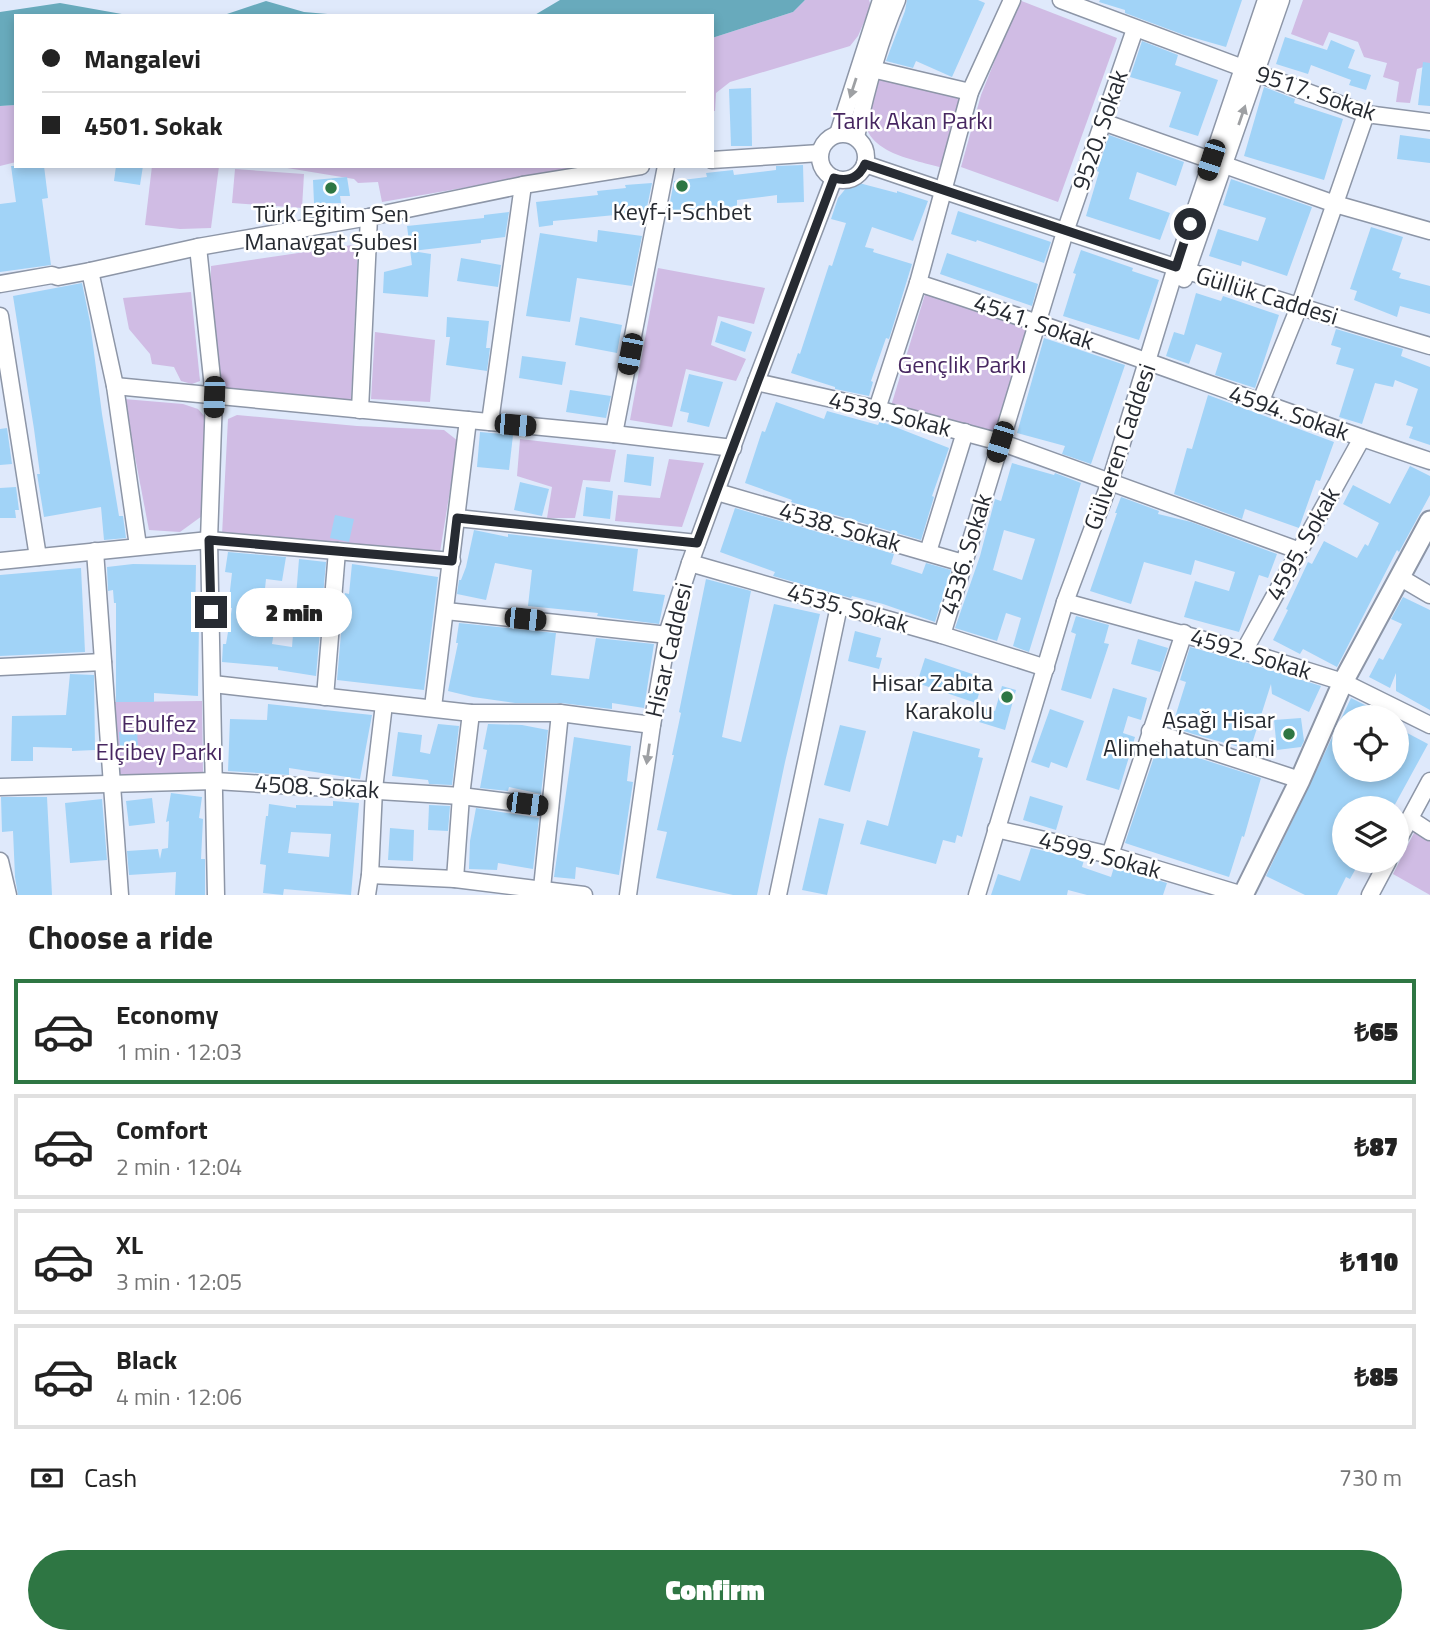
<!DOCTYPE html>
<html lang="en">
<head>
<meta charset="utf-8">
<style>
  :root { --surface:#fff; --page:#f6f6f6; --text:#222; --muted:#767676; --line:#e0e0e0; --accent:#2e7643 }
  body { margin:0; font-family:"Titillium Web",sans-serif; background:var(--page); color:var(--text); height:100vh; display:flex; flex-direction:column; font-size:26px; white-space:nowrap }
  * { box-sizing:border-box; margin:0 }
  p { font-size:23px; color:var(--muted) }
  .icon { flex:none; width:38px; height:38px; fill:none; stroke:currentColor; stroke-width:2; stroke-linecap:round; stroke-linejoin:round }
  .map { position:relative; height:895px; overflow:hidden }
  .details { display:flex; flex-direction:column; background:var(--surface); flex:1 }
  .details>* { flex:none }
  .guide { position:absolute; left:14px; top:14px; width:700px; height:154px; border-radius:0px; box-shadow:0 4px 10px #0003; display:grid; align-content:center; height:154px; padding:0 28px; background:var(--surface) }
  .fabs { position:absolute; left:1332px; top:705px; display:grid; gap:14px }
  .fabs a { display:grid; place-items:center; width:77px; height:77px; border-radius:50%; background:var(--surface); box-shadow:0 4px 10px #0003; font-size:35px }
  .end { position:absolute; width:32px; height:32px; margin:-16px; border:9px solid #272b32; background:#fff; box-shadow:0 0 0 4px #fff }
  .from { border-radius:50% }
  .bubble { position:absolute; height:49px; border-radius:24px; background:var(--surface); box-shadow:0 4px 10px #0003; font-size:23px; font-weight:800; line-height:49px; text-align:center }
  .car { position:absolute; width:21px; height:42px; margin:-21px -10px; border-radius:9px; box-shadow:0 0 5px 2px #0007; background:linear-gradient(#222 24%,#8ab4d8 0 40%,#222 0 76%,#8ab4d8 0 86%,#222 0) }
  .guide b { display:flex; align-items:center; gap:24px; height:66px; font-size:26px }
  .guide b+b { border-top:2px solid var(--line) }
  .guide i { width:18px; height:18px; background:var(--text) }
  ul { padding:0; list-style:none }
  li { display:flex; align-items:center; gap:21px; height:105px; margin:0 14px 10px; padding:0 14px; border:4px solid var(--line); border-radius:0px }
  li div { flex:1 }
  li b { display:block; font-size:26px }
  li em { font-style:normal; font-weight:800 }
  li.selected { border-color:var(--accent) }
  li>.icon { width:63px; height:63px; stroke-width:1.5 }
  h2 { padding:0 28px; font-size:32px; line-height:84px }
  .pay { display:flex; align-items:center; gap:18px; height:77px; padding:0 28px; font-size:26px }
  .pay p { margin-inline-start:auto }
  .button { display:flex; gap:14px; margin-top:auto; padding:14px 28px }
  .button a { flex:1; height:80px; border-radius:42px; background:var(--accent); color:#fff; font-size:28px; font-weight:800; line-height:80px; text-align:center }
  .map>svg:first-child { display:block }
  .green { fill:#d0bce4 }
  .water { fill:#68aabc }
  .building { fill:#a1d3f7; fill-rule:evenodd }
  .lines { fill:none; stroke-linecap:round; stroke-linejoin:round }
  .minor-casing { stroke:#8d96a7; stroke-width:19 }
  .tertiary-casing { stroke:#8d96a7; stroke-width:23 }
  .minor { stroke:#fff; stroke-width:16 }
  .tertiary { stroke:#fff; stroke-width:19 }
  .oneway { fill:#9ea0a3 }
  .route { stroke:#272b32; stroke-width:9 }
  .poi-dot { fill:#2e7643; stroke:#fff; stroke-width:2.5 }
  .labels { text-anchor:middle; stroke-width:5; stroke-linejoin:round; paint-order:stroke }
  .street-label { font-size:24px; fill:#272b32; stroke:#fff }
  .park-label { font-size:24px; fill:#472761; stroke:#fff }
  .poi-label { font-size:24px; fill:#272b32; stroke:#fff }
</style>
</head>
<body>
<div class="map">
<svg width="1430" height="895" viewBox="0 0 1430 895">
  <rect width="100%" height="100%" fill="#dfe9fb"/>
  <!-- green -->
  <g class="green">
    <path d="M805,0H869L871,6L858,36L850,46L730,82L716,93L715,111H712V38L793,12Z"/>
    <path d="M1019,0L1117,38L1058,202L961,167L981,95Z"/>
    <path d="M1303,0H1430V65L1417,69L1410,103L1396,102L1399,82L1383,77L1387,63L1364,57L1358,42L1329,32L1323,46L1291,34Z"/>
    <path d="M875,78L963,95L943,168C916,160 863,153 865,116C866,104 872,90 875,78Z"/>
    <path d="M16,105V162L0,166V106Z"/>
    <path d="M152,166H219L211,228L180,229L145,225Z"/>
    <path d="M275,166H588L382,202L378,182L358,183L354,179Z"/>
    <path d="M235,169L304,174L302,208L232,203Z"/>
    <path d="M352,245L358,249L351,401L221,388L211,290V266Z"/>
    <path d="M658,268L765,288L754,324L718,316L711,345L746,359L736,381L686,369L672,427L630,420Z"/>
    <path d="M926,291L1033,324L997,439L891,406Z"/>
    <path d="M191,292L200,381L192,384L181,381L174,367L152,364L150,354L129,329L123,298Z"/>
    <path d="M375,332L435,340L430,402L371,399Z"/>
    <path d="M124,399L183,404L198,409L206,418L202,516L180,532L149,530Z"/>
    <path d="M237,415L357,426L444,430L458,441L440,552L222,535L228,419Z"/>
    <path d="M520,439L616,450L610,482L583,480L575,518H547L552,487L517,476Z"/>
    <path d="M669,459L704,463L682,527L615,521L618,495L660,498Z"/>
    <path d="M202,701L203,774H115L114,702Z"/>
    <path d="M1417,827L1430,837V895L1393,874Z"/>
  </g>
  <!-- water -->
  <g class="water">
    <path d="M560,0H805L793,12L712,38V16H533Z"/>
    <path d="M266,1L304,12L351,16H221Z"/>
    <path d="M60,3L133,16H16V105L0,106V12Z"/>
  </g>
  <!-- building -->
  <g class="building">
    <path d="M907,0H978L985,3L952,77L916,61L913,68L886,61L905,11Z"/>
    <path d="M1100,0H1242L1226,47L1184,35L1125,13V10L1099,2Z"/>
    <path d="M1285,37L1327,50L1331,40L1355,50L1348,68L1371,75L1366,90L1349,85L1351,80L1311,65L1308,74L1276,64Z"/>
    <path d="M1142,41L1178,55L1175,65L1218,80L1198,136L1169,127L1181,92L1130,77Z"/>
    <path d="M1423,62L1430,63V106L1418,105Z"/>
    <path d="M1264,87L1295,99L1294,103L1343,119L1324,180L1244,156Z"/>
    <path d="M751,88L752,146H731L729,89Z"/>
    <path d="M1109,135L1184,162L1176,186L1137,172L1129,199L1170,213L1160,240L1086,216L1099,172L1097,171Z"/>
    <path d="M1400,135L1430,139V163L1397,159Z"/>
    <path d="M803,165L804,202L777,203V195L737,200V206L710,209V206L668,213L674,181L707,177L706,173L733,170L734,175L776,170V166Z"/>
    <path d="M11,166H44L48,198L42,199L51,265L0,272V204L16,202Z"/>
    <path d="M116,166H143L140,185L114,181Z"/>
    <path d="M347,177L350,196H340L341,203H314L313,180Z"/>
    <path d="M1231,179L1312,207L1287,276L1242,261L1241,266L1209,256L1218,229L1258,241L1266,218L1223,205Z"/>
    <path d="M652,183L646,212L553,221V225L539,227L536,202L598,195L597,191L626,188L625,185Z"/>
    <path d="M859,183L897,193V191L928,201L913,241L872,227L865,247L874,249L873,252L912,264L889,339L886,338L871,381L873,382L869,396L835,389V387L791,373L798,353L800,354L829,265L832,266L846,223L831,219L838,198L847,187Z"/>
    <path d="M958,211L1051,242L1044,263L977,240L976,242L951,234Z"/>
    <path d="M509,212L505,237L481,240V243L412,251L431,254L428,297L383,293L384,272L412,265L407,226L484,218V215Z"/>
    <path d="M1371,227L1403,237L1392,270L1401,273L1399,278L1430,286V314L1400,306L1397,317L1354,300L1357,291L1350,289Z"/>
    <path d="M598,230L642,236L632,286L577,278L570,322L526,316L540,233L597,242Z"/>
    <path d="M1081,250L1133,268L1132,271L1159,280L1139,340L1063,316L1076,274L1073,273Z"/>
    <path d="M947,253L1038,284L1032,306L940,274Z"/>
    <path d="M461,258L501,265L498,287L457,281Z"/>
    <path d="M82,283L90,322L102,414L119,516H123L126,538L104,540L101,507L44,517L37,474H40L34,429L13,296Z"/>
    <path d="M1196,293L1221,301L1223,296L1279,315L1255,388L1215,375L1222,353L1196,344L1189,364L1166,356L1174,332L1184,335Z"/>
    <path d="M447,317L489,321L486,348H490L487,371L446,365L450,337H446Z"/>
    <path d="M580,317L622,325L617,353L575,345Z"/>
    <path d="M721,321L752,332L745,352L715,342Z"/>
    <path d="M1336,329L1403,349L1401,356L1430,367V445L1409,438L1413,427L1406,425L1418,389L1395,380L1393,387L1375,383L1362,424L1339,417L1354,369L1336,364L1341,348L1331,345Z"/>
    <path d="M1044,338L1125,365L1091,464L1062,454L1065,446L1017,433Z"/>
    <path d="M522,356L566,362L562,385L519,378Z"/>
    <path d="M689,374L723,382L709,427L687,422L689,413L680,411Z"/>
    <path d="M570,390L611,396L606,418L566,412Z"/>
    <path d="M1208,395L1334,442L1320,481L1316,480L1299,528L1245,509L1242,519L1174,494L1187,448L1192,449Z"/>
    <path d="M776,402L824,419L827,411L878,425L880,421L949,448L932,496L934,497L921,540L791,502L792,500L745,483L762,431L765,432Z"/>
    <path d="M7,428L12,464L0,465V429Z"/>
    <path d="M480,432L513,435L509,470L477,467Z"/>
    <path d="M627,454L654,457L651,486L624,482Z"/>
    <path d="M1012,463L1054,475L1055,473L1081,483L1029,652L1013,646L1021,618L1006,613L997,641L955,628L980,556L995,499L1001,501ZM1004,530L1035,539L1022,580L993,570Z"/>
    <path d="M1410,466L1430,476V495L1399,552L1397,550L1337,667L1303,649L1300,654L1273,640L1288,610L1286,609L1308,562L1312,564L1324,541L1357,558L1365,544L1368,546L1379,523L1343,504L1353,485L1390,504Z"/>
    <path d="M520,482L549,489L542,516L514,510Z"/>
    <path d="M16,487L19,510H15L16,518H0V488Z"/>
    <path d="M586,487L613,491L610,519L583,516Z"/>
    <path d="M1121,497L1159,511L1158,514L1191,522L1277,554L1268,578L1259,575L1239,632L1184,617L1195,581L1229,591L1235,572L1195,560L1191,575L1144,562L1131,604L1090,591L1117,513H1115Z"/>
    <path d="M735,508L894,554L891,564L922,574L926,563L951,570L935,622L883,604L852,596L851,598L773,576L775,572L720,552Z"/>
    <path d="M335,515L354,519L349,542L330,538Z"/>
    <path d="M474,530L508,537V534L638,549L633,591L665,595L659,624L597,616L598,613L528,606L532,570L495,563L486,600L457,594L459,580H461L466,567Z"/>
    <path d="M228,552L286,557L282,581L266,579L262,617L276,619L272,644L292,647L299,559L326,562L316,676L278,670V667L222,662L223,644H226L232,608H228L232,573L225,572Z"/>
    <path d="M133,564L196,565L195,620H199L198,696L154,693V702H116V603H114L113,590L108,591L107,567Z"/>
    <path d="M352,564L438,577L424,690L337,680L344,599L345,593L349,594Z"/>
    <path d="M81,568L85,652L0,656V575Z"/>
    <path d="M706,579L751,591L722,737L741,742L774,604L820,614L785,762L757,895H733L656,878L667,832L657,830L674,755H672L681,713L679,712Z"/>
    <path d="M1403,597L1430,610V710L1396,691V673L1390,688L1369,677L1379,658L1383,660L1402,624L1391,619Z"/>
    <path d="M1076,616L1109,625L1104,643L1109,644L1091,699L1061,690L1076,634L1071,632Z"/>
    <path d="M459,623L556,633L551,675L589,679L596,638L654,644L644,708L612,703V709L561,703H515L473,697L448,691L458,643H456Z"/>
    <path d="M855,631L881,638L876,657L882,658L879,669L848,661Z"/>
    <path d="M1138,639L1168,648L1160,672L1131,664Z"/>
    <path d="M1190,647L1241,661L1321,686L1309,712L1272,694L1271,684L1250,750L1193,734L1172,727L1186,682L1180,680Z"/>
    <path d="M925,658L984,678L976,703L917,683Z"/>
    <path d="M70,674L94,675L95,750L72,751V748L33,747V761H11L12,716L66,715Z"/>
    <path d="M1002,686L1016,690L1005,730L979,722L984,708L995,711Z"/>
    <path d="M1113,688L1147,698L1141,720L1128,716L1123,733L1135,737L1119,790L1086,780Z"/>
    <path d="M1351,698L1391,718H1344V770L1362,779L1367,770H1396V727L1428,744L1393,808H1344V861H1360L1350,879L1346,877L1337,895H1305L1266,876Z"/>
    <path d="M268,704L372,715L360,779L289,768V775L228,771L230,719L267,720Z"/>
    <path d="M1050,709L1084,721L1067,768L1051,762L1049,768L1031,762Z"/>
    <path d="M1301,718L1304,741L1301,747L1277,750L1274,720Z"/>
    <path d="M438,724L459,726L452,785L429,784L428,780L392,776L398,732L422,735L420,752L430,754Z"/>
    <path d="M488,724L522,725L548,730L541,794L509,787L508,791L480,788L487,750L483,749Z"/>
    <path d="M840,725L866,731L850,792L824,785Z"/>
    <path d="M137,731L138,747L120,748L119,732Z"/>
    <path d="M913,731L980,749L978,757L983,758L962,837L957,835L955,843L943,840L936,864L860,844L867,820L888,826Z"/>
    <path d="M574,737L631,746L627,781L633,782L619,875L576,867L575,879L554,877Z"/>
    <path d="M1158,745L1261,778L1244,837L1242,836L1229,877L1125,843Z"/>
    <path d="M171,793L202,797L199,818L203,819L201,859H205V895H175L176,872L129,875L127,851L158,849L160,859L162,849L168,848L169,821L166,822Z"/>
    <path d="M1030,796L1063,806L1056,830L1023,820Z"/>
    <path d="M1,797H47L52,895H18L15,877L13,831L2,832Z"/>
    <path d="M152,798L155,823L129,826L126,801Z"/>
    <path d="M102,799L107,860L70,863L65,803Z"/>
    <path d="M333,801L359,803L351,895L284,889L283,895L263,893L266,865L260,864L266,816H268L269,804L296,808V805L333,806ZM291,832L331,834L329,857L288,853Z"/>
    <path d="M429,805L450,806L448,831L428,830Z"/>
    <path d="M476,808L539,818L533,869L498,863L497,870L469,869L470,841Z"/>
    <path d="M819,818L844,824L827,895L802,890Z"/>
    <path d="M390,828L414,830L413,861L388,860Z"/>
    <path d="M1031,848L1084,860L1082,867L1111,877L1114,867L1167,883L1163,895H1087L1068,890L1067,895H991L998,874L1020,881Z"/>
  </g>
  <g class="lines">
    <defs>
      <g id="minor">
        <path d="M1061,0L1366,114L1430,122"/>
        <path d="M872,69L970,92"/>
        <path d="M1103,122L1335,204L1430,231"/>
        <circle cx="843" cy="157" r="23"/>
        <path d="M838,134L881,0"/>
        <path d="M856,137C866,90 878,44 897,0"/>
        <path d="M712,160L820,153"/>
        <path d="M865,164C1053,228 1240,290 1430,346"/>
        <path d="M198,247L214,397L209,540L216,895"/>
        <path d="M90,271L115,386L138,546"/>
        <path d="M1184,279L1281,0"/>
        <path d="M918,283C1090,338 1259,404 1430,461"/>
        <path d="M0,284L52,275L58,277L90,271L198,247L369,217L523,185L641,166"/>
        <path d="M0,316L38,557"/>
        <path d="M756,382L877,409L1000,442L1300,551"/>
        <path d="M115,386L614,434L733,448"/>
        <path d="M1260,403L1299,307L1366,114"/>
        <path d="M877,409L918,283L970,92L1012,0"/>
        <path d="M360,410L369,217"/>
        <path d="M490,422L523,185"/>
        <path d="M614,434L666,166"/>
        <path d="M717,492L963,563"/>
        <path d="M457,518L697,543"/>
        <path d="M95,551L120,895"/>
        <path d="M928,552L965,432"/>
        <path d="M0,561L209,540L452,561"/>
        <path d="M690,563L942,635L1046,668"/>
        <path d="M1401,578L1430,595"/>
        <path d="M1065,602L1244,651L1343,682L1430,725"/>
        <path d="M446,611L668,635"/>
        <path d="M942,635L1065,232L1135,29"/>
        <path d="M1244,651L1362,438"/>
        <path d="M0,667L103,662"/>
        <path d="M213,684L471,713H560L652,725"/>
        <path d="M325,697L337,551"/>
        <path d="M433,707L468,420"/>
        <path d="M1150,731L1300,780"/>
        <path d="M0,787L215,781L461,796L550,807"/>
        <path d="M1410,819L1430,832"/>
        <path d="M996,829L1110,855L1243,895"/>
        <path d="M1396,844L1430,781"/>
        <path d="M1110,855L1184,633"/>
        <path d="M0,861L8,895"/>
        <path d="M370,875L455,879L584,895"/>
        <path d="M455,879L461,796L471,713"/>
        <path d="M542,888L560,713"/>
        <path d="M367,895L370,875L374,789L384,704"/>
        <path d="M628,895L652,725L669,628L690,563L756,382L834,178"/>
        <path d="M778,895L839,606"/>
        <path d="M977,895L1065,602L1110,482L1176,267L1266,0"/>
        <path d="M1370,895L1388,861"/>
      </g>
      <path id="tertiary" d="M1243,895L1300,780L1343,682L1430,521"/>
    </defs>
    <!-- minor casing -->
    <use href="#minor" class="minor-casing"/>
    <!-- tertiary casing -->
    <use href="#tertiary" class="tertiary-casing"/>
    <!-- minor -->
    <use href="#minor" class="minor"/>
    <!-- tertiary -->
    <use href="#tertiary" class="tertiary"/>
  </g>
  <!-- one-way arrows -->
  <defs><path id="oneway-solid" d="M-6-.8H1V-3.2L6.5 0L1 3.2V.8H-6Z" transform="scale(1.75)"/></defs>
  <g class="oneway">
    <use href="#oneway-solid" transform="translate(853 88) rotate(108)"/>
    <use href="#oneway-solid" transform="translate(1242 115) rotate(-71)"/>
    <use href="#oneway-solid" transform="translate(648 754) rotate(98)"/>
  </g>
  <g class="lines">
    <!-- route -->
    <path class="route" d="M211,612L209,540L452,561L457,518L697,543L834,178C848,182 859,178 865,164L1176,267L1190,224"/>
  </g>
  <!-- markers -->
  <g class="poi-dot">
    <circle cx="682" cy="186" r="7"/>
    <circle cx="331" cy="188" r="7"/>
    <circle cx="1007" cy="697" r="7"/>
    <circle cx="1289" cy="734" r="7"/>
  </g>
  <g class="labels">
    <!-- street labels -->
    <g class="street-label">
      <text transform="translate(1316 93) rotate(19)" y="8">9517. Sokak</text>
      <text transform="translate(1100 130) rotate(-71)" y="8">9520. Sokak</text>
      <text transform="translate(1267 296) rotate(17)" y="8">Güllük Caddesi</text>
      <text transform="translate(1034 322) rotate(19)" y="8">4541. Sokak</text>
      <text transform="translate(1289 413) rotate(19)" y="8">4594. Sokak</text>
      <text transform="translate(890 414) rotate(14)" y="8">4539. Sokak</text>
      <text transform="translate(1120 447) rotate(-71)" y="8">Gülveren Caddesi</text>
      <text transform="translate(840 527) rotate(16)" y="8">4538. Sokak</text>
      <text transform="translate(1303 544) rotate(-61)" y="8">4595. Sokak</text>
      <text transform="translate(966 554) rotate(-73)" y="8">4536. Sokak</text>
      <text transform="translate(848 608) rotate(16)" y="8">4535. Sokak</text>
      <text transform="translate(669 650) rotate(-77)" y="8">Hisar Caddesi</text>
      <text transform="translate(1251 654) rotate(17)" y="8">4592. Sokak</text>
      <text transform="translate(317 787) rotate(3)" y="8">4508. Sokak</text>
      <text transform="translate(1100 855) rotate(15)" y="8">4599, Sokak</text>
    </g>
    <!-- park labels -->
    <g class="park-label">
      <text x="913" y="129">Tarık Akan Parkı</text>
      <text x="962" y="373">Gençlik Parkı</text>
      <text x="159" y="732">Ebulfez<tspan x="159" dy="28">Elçibey Parkı</tspan></text>
    </g>
    <!-- poi labels -->
    <g class="poi-label">
      <text x="682" y="220">Keyf-i-Schbet</text>
      <text x="331" y="222">Türk Eğitim Sen<tspan x="331" dy="28">Manavgat Şubesi</tspan></text>
      <text x="993" y="691" text-anchor="end">Hisar Zabıta<tspan x="993" dy="28">Karakolu</tspan></text>
      <text x="1275" y="728" text-anchor="end">Aşağı Hisar<tspan x="1275" dy="28">Alimehatun Cami</tspan></text>
    </g>
  </g>
</svg>
<div class="fabs">
<a><svg class="icon" aria-label="locate" viewBox="0 0 24 24"><circle cx="12" cy="12" r="6"/><path d="M12 2v4M12 18v4M2 12h4M18 12h4"/></svg></a>
<a><svg class="icon" aria-label="layers" viewBox="0 0 24 24"><path d="M12 4l9 5-9 5-9-5zM3 14l9 5 9-5"/></svg></a>
</div>
<i class="end from" style="left:1190px;top:224px"></i>
<i class="end" style="left:211px;top:612px"></i>
<div class="bubble" style="left:236px;top:588px;width:116px">2 min</div>
<i class="car" style="left:1211px;top:160px;rotate:198deg"></i>
<i class="car" style="left:630px;top:354px;rotate:191deg"></i>
<i class="car" style="left:214px;top:397px;rotate:182deg"></i>
<i class="car" style="left:515px;top:425px;rotate:95deg"></i>
<i class="car" style="left:1000px;top:442px;rotate:197deg"></i>
<i class="car" style="left:525px;top:619px;rotate:96deg"></i>
<i class="car" style="left:527px;top:804px;rotate:97deg"></i>
<div class="guide">
<b><i class="from"></i>Mangalevi</b>
<b><i></i>4501. Sokak</b>
</div>
</div>
<section class="details">
<h2>Choose a ride</h2>
<ul>
<li class="selected"><svg class="icon" aria-label="car" viewBox="0 0 24 24"><path d="M5 17H2v-5l4-1 3-4h7l3 4 3 1v5h-3M9 17h6M6 11h13"/><circle cx="7" cy="17" r="2"/><circle cx="17" cy="17" r="2"/></svg><div><b>Economy</b><p>1 min · 12:03</p></div><em>₺65</em></li>
<li><svg class="icon" aria-label="car" viewBox="0 0 24 24"><path d="M5 17H2v-5l4-1 3-4h7l3 4 3 1v5h-3M9 17h6M6 11h13"/><circle cx="7" cy="17" r="2"/><circle cx="17" cy="17" r="2"/></svg><div><b>Comfort</b><p>2 min · 12:04</p></div><em>₺87</em></li>
<li><svg class="icon" aria-label="car" viewBox="0 0 24 24"><path d="M5 17H2v-5l4-1 3-4h7l3 4 3 1v5h-3M9 17h6M6 11h13"/><circle cx="7" cy="17" r="2"/><circle cx="17" cy="17" r="2"/></svg><div><b>XL</b><p>3 min · 12:05</p></div><em>₺110</em></li>
<li><svg class="icon" aria-label="car" viewBox="0 0 24 24"><path d="M5 17H2v-5l4-1 3-4h7l3 4 3 1v5h-3M9 17h6M6 11h13"/><circle cx="7" cy="17" r="2"/><circle cx="17" cy="17" r="2"/></svg><div><b>Black</b><p>4 min · 12:06</p></div><em>₺85</em></li>
</ul>
<div class="pay"><svg class="icon" aria-label="cash" viewBox="0 0 24 24"><path d="M3 7h18v10H3z"/><circle cx="12" cy="12" r="2"/></svg>Cash<p>730 m</p></div>
<div class="button"><a>Confirm</a></div>
</section>
</body>
</html>
